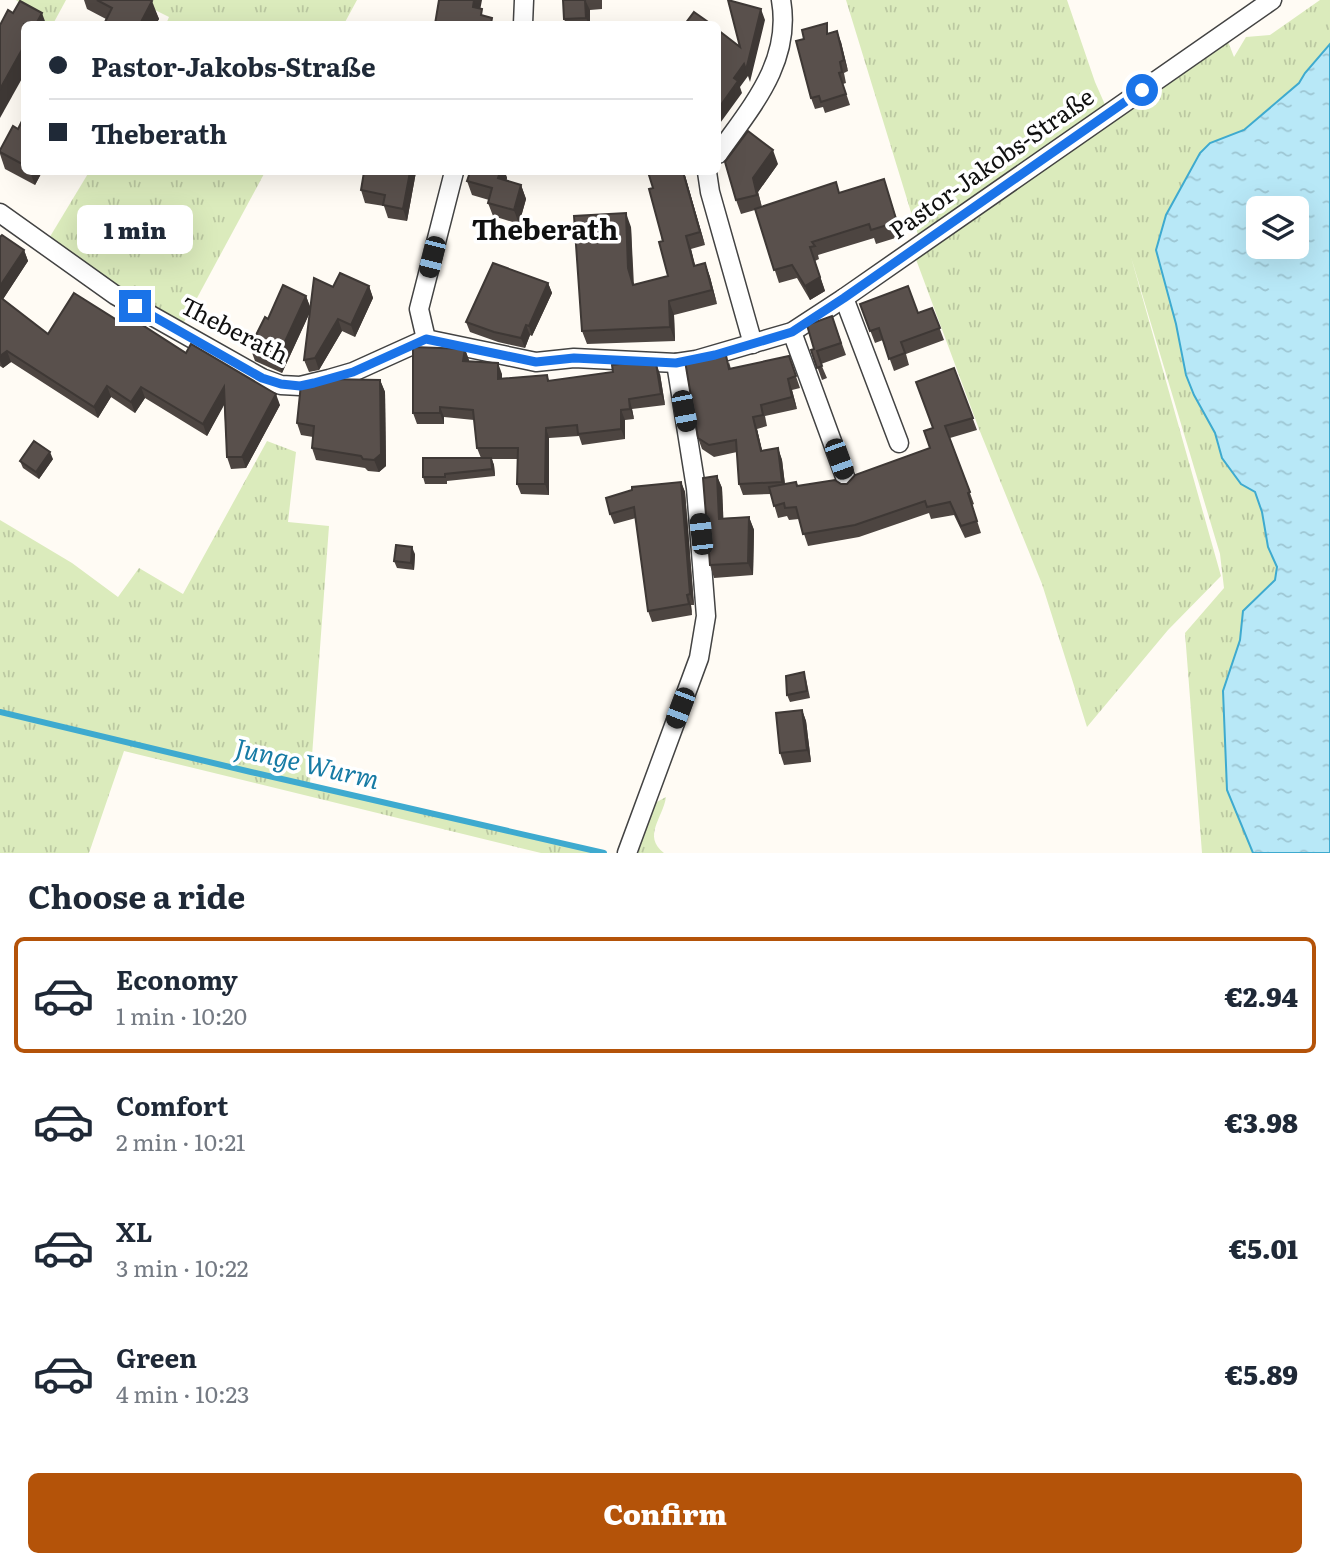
<!DOCTYPE html>
<html lang="en">
<head>
<meta charset="utf-8">
<style>
  :root { --surface:#fff; --page:#f2f2f3; --text:#1f2937; --muted:#747a83; --line:#e0e1e3; --accent:#b45309 }
  body { margin:0; font-family:Literata,serif; background:var(--page); color:var(--text); height:100vh; display:flex; flex-direction:column; font-size:26px; white-space:nowrap }
  * { box-sizing:border-box; margin:0 }
  p { font-size:23px; color:var(--muted) }
  .icon { flex:none; width:38px; height:38px; fill:none; stroke:currentColor; stroke-width:2; stroke-linecap:round; stroke-linejoin:round }
  .map { position:relative; height:853px; overflow:hidden }
  .drawer { display:flex; flex-direction:column; background:var(--surface); flex:1 }
  .drawer>* { flex:none }
  .top-card { position:absolute; left:21px; top:21px; width:700px; height:154px; border-radius:10px; box-shadow:0 7px 28px #0002; display:grid; align-content:center; height:154px; padding:0 28px; background:var(--surface) }
  .buttons { position:absolute; left:1246px; top:196px; display:grid; gap:14px }
  .buttons a { display:grid; place-items:center; width:63px; height:63px; border-radius:10px; background:var(--surface); box-shadow:0 7px 28px #0002; font-size:35px }
  .end { position:absolute; width:32px; height:32px; margin:-16px; border:9px solid #1a73e8; background:#fff; box-shadow:0 0 0 4px #fff }
  .from { border-radius:50% }
  .bubble { position:absolute; height:49px; border-radius:10px; background:var(--surface); box-shadow:0 7px 28px #0002; font-size:23px; font-weight:800; line-height:49px; text-align:center }
  .car { position:absolute; width:21px; height:42px; margin:-21px -10px; border-radius:9px; box-shadow:0 0 5px 2px #0007; background:linear-gradient(#222 24%,#8ab4d8 0 40%,#222 0 76%,#8ab4d8 0 86%,#222 0) }
  .top-card b { display:flex; align-items:center; gap:24px; height:66px; font-size:26px }
  .top-card b+b { border-top:2px solid var(--line) }
  .top-card i { width:18px; height:18px; background:var(--text) }
  ul { padding:0; list-style:none }
  li { display:flex; align-items:center; gap:21px; height:116px; margin:0 14px 10px; padding:0 14px; border:4px solid transparent; border-radius:10px }
  li div { flex:1 }
  li b { display:block; font-size:26px }
  li em { font-style:normal; font-weight:800 }
  li.selected { border-color:var(--accent) }
  li>.icon { width:63px; height:63px; stroke-width:1.5 }
  h2 { padding:0 28px; font-size:32px; line-height:84px }
  .button { display:flex; gap:14px; margin-top:auto; padding:14px 28px }
  .button a { flex:1; height:80px; border-radius:10px; background:var(--accent); color:#fff; font-size:28px; font-weight:800; line-height:80px; text-align:center }
  .map>svg:first-child { display:block }
  .grass { fill:url(#grass-tufts) }
  .water { fill:url(#water-ripples); stroke:#3eaacf; stroke-width:2; fill-rule:evenodd }
  .lines { fill:none; stroke-linecap:round; stroke-linejoin:round }
  .stream { stroke:#3eaacf; stroke-width:6 }
  .street-casing { stroke:#434343; stroke-width:21 }
  .street { stroke:#fff; stroke-width:18 }
  .wall { fill:#4d4541 }
  .shaded-wall { fill:#3e3835 }
  .building { fill:#59504c; stroke:#3e3835; stroke-width:2 }
  .route { stroke:#1a73e8; stroke-width:9 }
  .labels { text-anchor:middle; stroke-width:7; stroke-linejoin:round; paint-order:stroke }
  .street-label { font-size:24px; fill:#101010; stroke:#fff }
  .water-label { font-size:26px; font-style:italic; fill:#177ba5; stroke:#fff }
  .quarter-label { font-size:28px; font-weight:bold; fill:#101010; stroke:#fff }
</style>
</head>
<body>
<div class="map">
<svg width="1330" height="853" viewBox="0 0 1330 853">
  <defs>
    <pattern id="grass-tufts" width="24" height="20" patternUnits="userSpaceOnUse" patternTransform="scale(1.75)"><rect width="24" height="20" fill="#dbebbc"/><path d="M3 7l-1-3M5 7V3M7 7l1-3M15 17l-1-3M17 17v-4M19 17l1-3" fill="none" stroke="#bbc8a1"/></pattern>
    <pattern id="water-ripples" width="26" height="14" patternUnits="userSpaceOnUse" patternTransform="scale(1.75)"><rect width="26" height="14" fill="#b8e8f7"/><path d="M2 4q2-2 4 0t4 0M15 11q2-2 4 0t4 0" fill="none" stroke="#9dc6d3"/></pattern>
  </defs>
  <rect width="100%" height="100%" fill="#fffbf4"/>
  <!-- grass -->
  <g class="grass">
    <path d="M16,0H66L53,24H49Z"/>
    <path d="M135,0H357L344,24H166L169,17Z"/>
    <path d="M846,0H1067L1095,82L1106,107L918,235Z"/>
    <path d="M1320,0H1330V44L1305,73L1299,83L1244,130L1211,143L1166,215L1156,250L1176,324L1186,375L1194,395L1215,433L1218,447L1241,484L1255,492L1262,512L1268,547L1277,567L1275,580L1252,601L1242,621L1240,640L1223,691L1227,790L1253,853H1202L1185,633L1224,588L1220,554L1131,257L1221,576L1168,630L1087,727L1042,584L979,429L914,254L1227,39L1234,57L1246,37L1270,35Z"/>
    <path d="M89,172H265L183,324L98,277L48,240Z"/>
    <path d="M267,441L296,452L288,522L329,526L310,783L607,853H541L124,751L89,853H0V520L72,563L118,597L139,568L183,594Z"/>
    <path d="M666,797C663,818 642,836 664,853H638L653,804Z"/>
  </g>
  <!-- water -->
  <path class="water" d="M1330,44V853H1253L1227,790L1223,691L1240,640L1243,611L1275,580L1277,567L1268,547L1262,512L1255,492L1241,484L1222,458L1215,433L1194,395L1186,375L1176,324L1156,250L1166,215L1200,153L1210,143L1244,130L1299,83L1305,73ZM1258,208H1297V247H1258Z"/>
  <g class="lines">
    <!-- stream -->
    <path class="stream" d="M0,712L251,772L604,853"/>
    <defs>
      <g id="street">
        <path d="M523,24L524,0"/>
        <path d="M718,154C751,107 792,62 781,0"/>
        <path d="M707,172L710,192L753,344"/>
        <path d="M0,213L115,295L262,378L281,385L300,386L329,379L353,372L426,339L536,362L574,358L676,363"/>
        <path d="M844,298L899,443"/>
        <path d="M792,332L848,485"/>
        <path d="M426,339L419,309L454,172"/>
        <path d="M627,853L699,658L706,616L696,488L676,363L696,360L792,332L844,298L1272,0"/>
      </g>
    </defs>
    <!-- street casing -->
    <use href="#street" class="street-casing"/>
    <!-- street -->
    <use href="#street" class="street"/>
  </g>
  <!-- wall -->
  <g class="wall">
    <path d="M84,0H150L159,19L156,24H104L106,19L87,9Z"/>
    <path d="M563,0H602V9L590,10V24H566L564,19Z"/>
    <path d="M831,33L841,42L848,71L844,73L846,83L843,84L850,105L825,113L823,107L815,109L811,98Z"/>
    <path d="M24,117V172H42L35,185L5,169L0,154V150L18,129Z"/>
    <path d="M778,164L758,192L762,207L840,193L884,179L902,236L876,244L874,238L818,255L819,259L815,261L825,291L810,300L797,278L779,283L755,210L741,214L736,200Z"/>
    <path d="M364,172H416L407,221L388,218L384,206L365,203L361,190Z"/>
    <path d="M470,172H505L507,178L506,181L521,185L526,199L519,224L493,216L488,203L489,200L472,195L467,181Z"/>
    <path d="M684,172L705,245L691,249L695,266L705,263L710,277L717,304L674,315L675,341L587,344L582,331L631,227L634,285L668,276L653,188Z"/>
    <path d="M0,237L24,250L28,261L3,299L48,334L117,320L186,353L280,405L246,468L231,469L227,457L224,404L207,436L145,398L135,413L111,397L98,418L11,362L3,368L0,366Z"/>
    <path d="M548,283L552,293L532,336L530,335L525,348L498,342L470,332L466,322Z"/>
    <path d="M369,286L373,298L355,337L342,331L319,370L309,372L304,360L310,312L282,373L255,361L250,347L306,296L311,309L333,287Z"/>
    <path d="M860,304L918,313L932,308L944,340L906,354L909,365L894,371L883,340L875,343Z"/>
    <path d="M832,316L846,355L821,364L827,378L822,380L811,350L814,349Z"/>
    <path d="M465,349L469,361L502,374V379L547,375L549,381L660,374L665,405L632,409L634,419L625,420V439L582,445L579,436L549,438V495L521,494L517,484L518,459H492L494,465L495,476L447,481V484H425L423,477L481,458L477,448L474,420L444,417V424H417L413,413Z"/>
    <path d="M789,356L800,388L792,390L797,409L765,416L767,426L757,429L762,451L778,448L782,460L785,484L796,482L798,486L847,484L930,448L933,428L954,368L977,430L950,438L974,504L972,505L981,533L965,538L954,515L931,519L929,513L859,537L808,546L799,519L789,520L787,516L778,518L771,494L743,495L739,484L737,452L714,457L702,449L698,438L729,362L731,369Z"/>
    <path d="M380,380L385,392L386,466L379,472L368,471L365,468L316,460L312,448L313,437L301,435L297,423Z"/>
    <path d="M53,459L39,479L23,468L20,461Z"/>
    <path d="M717,476L722,488L723,518L749,517L754,530L753,575L714,578L710,565Z"/>
    <path d="M681,482L685,492L694,605H691L692,615L652,622L648,611L636,518L614,524L610,514Z"/>
    <path d="M415,554L414,570L397,568L394,561Z"/>
    <path d="M806,679L810,698L790,702L787,695Z"/>
    <path d="M802,710L806,721L811,762L784,765L780,753Z"/>
  </g>
  <!-- shaded-wall -->
  <g class="shaded-wall">
    <path d="M474,0H482L478,21L473,7Z"/>
    <path d="M585,0L590,10V24H589L586,18Z"/>
    <path d="M152,1L159,19L156,24H140Z"/>
    <path d="M761,9L765,20L750,82L748,76L740,87L742,93L718,126V109L734,78Z"/>
    <path d="M42,13L46,24H36Z"/>
    <path d="M837,31L841,42L848,71L844,60Z"/>
    <path d="M24,46V75L0,118V89Z"/>
    <path d="M773,150L778,164L758,192L762,208L753,178Z"/>
    <path d="M30,172H42L35,185Z"/>
    <path d="M410,172H416L407,221L403,209Z"/>
    <path d="M500,172H505L507,178L503,192L498,178Z"/>
    <path d="M683,172H684L705,245L700,232Z"/>
    <path d="M521,185L526,199L519,224L514,210Z"/>
    <path d="M626,213L631,227L633,282L638,299L628,268Z"/>
    <path d="M686,236L691,249L699,280L694,266Z"/>
    <path d="M810,247L825,291L810,300L805,286Z"/>
    <path d="M24,250L28,261L0,304V286Z"/>
    <path d="M705,263L710,277L717,304L712,290Z"/>
    <path d="M548,283L552,293L532,336L529,326Z"/>
    <path d="M369,286L373,298L355,337L351,325Z"/>
    <path d="M306,296L311,310L282,373L277,359Z"/>
    <path d="M669,301L674,315L675,341L670,327Z"/>
    <path d="M338,319L342,331L319,370L315,358Z"/>
    <path d="M526,325L530,335L525,348L521,338Z"/>
    <path d="M465,349L469,360L467,371L463,361Z"/>
    <path d="M7,351L11,362L3,368L0,361V356Z"/>
    <path d="M498,363L502,374V389L498,379Z"/>
    <path d="M656,363L660,374L665,405L661,394Z"/>
    <path d="M788,379L792,390L797,409L792,397Z"/>
    <path d="M380,380L385,392L386,466L379,472L374,460Z"/>
    <path d="M107,386L111,397L98,418L94,407Z"/>
    <path d="M141,387L145,398L135,413L131,402Z"/>
    <path d="M224,387L228,398L207,436L203,424Z"/>
    <path d="M276,394L280,405L246,468L242,457Z"/>
    <path d="M629,399L632,409L634,419L630,409Z"/>
    <path d="M440,407L444,417V424L440,413Z"/>
    <path d="M621,410L625,420V439L621,429Z"/>
    <path d="M753,417L757,429L765,462L761,451Z"/>
    <path d="M546,428L549,438V495L545,484Z"/>
    <path d="M778,448L782,460L786,494L782,482Z"/>
    <path d="M50,452L53,459L39,479L36,472Z"/>
    <path d="M491,458L494,465L495,476L492,469Z"/>
    <path d="M717,476L722,488L724,531L719,519Z"/>
    <path d="M681,482L685,492L694,605L690,594Z"/>
    <path d="M749,517L754,530L753,575L748,563Z"/>
    <path d="M412,547L415,554L414,570L411,563Z"/>
    <path d="M687,595L691,605L692,615L689,604Z"/>
    <path d="M802,710L806,721L811,762L807,750Z"/>
  </g>
  <!-- building -->
  <g class="building">
    <path d="M97,0H150L152,1L140,24H104L112,8Z"/>
    <path d="M439,0H474L473,7L482,9L481,15L492,18L491,24H435Z"/>
    <path d="M563,0H585L586,18L564,19Z"/>
    <path d="M728,0L761,9L746,70L744,64L734,78L738,81L718,109V30L740,47Z"/>
    <path d="M20,1L42,13L36,24H24V46L0,89V25L8,10L13,13Z"/>
    <path d="M694,12L711,24H685Z"/>
    <path d="M827,23V34L837,31L844,60L840,62L842,72L839,73L846,94L821,102L819,96L811,98L796,41L804,39L802,30Z"/>
    <path d="M24,117V165L0,152V150L13,126L18,129Z"/>
    <path d="M748,131L773,150L753,178L757,195L736,200L725,162Z"/>
    <path d="M364,172H410L403,209L383,205L385,195L361,190Z"/>
    <path d="M470,172H500L498,178L521,185L514,210L488,203L492,188L467,181Z"/>
    <path d="M648,172H683L700,232L686,236L694,266L705,263L712,290L669,301L670,327L582,331L574,216L626,213L628,268L633,285L668,276L659,242L663,241L649,189L653,188Z"/>
    <path d="M884,179L897,222L871,230L869,224L812,242L815,246L810,247L820,277L805,286L792,265L774,270L755,209L836,182L839,193Z"/>
    <path d="M2,235L24,250L0,286V237Z"/>
    <path d="M493,263L548,283L529,326L526,325L521,338L494,332L466,322Z"/>
    <path d="M340,273L369,286L351,325L338,319L315,358L304,360L314,278L333,287Z"/>
    <path d="M283,285L306,296L277,359L250,347L265,317L268,319Z"/>
    <path d="M908,286L918,313L932,308L940,328L901,342L905,353L889,359L879,328L870,331L860,304Z"/>
    <path d="M74,293L117,320L122,312L186,353L191,344L276,394L242,457H227L224,387L203,424L141,387L131,402L107,386L94,407L7,351L0,356V297L48,334Z"/>
    <path d="M832,316L841,343L817,351L822,366L817,368L811,350L814,349L807,325Z"/>
    <path d="M413,347L465,349L463,361L498,363V379L547,375L548,381L613,372L612,365L636,362L656,363L661,394L629,399L630,409L621,410V429L578,434L577,425L546,428L545,484H517L518,448H477L473,410L440,407V413H413Z"/>
    <path d="M725,351L729,369L789,356L796,376L788,379L792,397L761,405L763,415L753,417L761,451L778,448L782,482L739,484L736,440L709,445L698,438L685,361Z"/>
    <path d="M954,368L973,418L945,426L970,492L968,493L977,521L961,526L950,502L927,507L925,501L855,525L803,534L796,507L785,508L784,503L774,506L769,487L796,482L797,486L835,480L841,484H847L855,475L930,448L924,431L933,428L916,382Z"/>
    <path d="M324,379L380,380L381,454L374,460L363,459L361,456L312,448L314,426L297,423L301,384Z"/>
    <path d="M34,441L50,452L36,472L20,461Z"/>
    <path d="M423,458H491L492,469L445,474V477H423Z"/>
    <path d="M717,476L719,519L749,517L748,563L710,565L703,478Z"/>
    <path d="M681,482L690,594L687,595L689,604L648,611L634,507L610,514L606,498L632,490V487Z"/>
    <path d="M396,545L412,547L411,563L394,561Z"/>
    <path d="M804,672L807,691L787,695L786,676Z"/>
    <path d="M802,710L807,750L780,753L776,713Z"/>
  </g>
  <g class="lines">
    <!-- route -->
    <path class="route" d="M135,306L262,378L281,384L300,386L314,383L353,372L426,339L536,362L574,358L676,363L715,355L792,332L844,298L1142,90"/>
  </g>
  <g class="labels">
    <!-- street labels -->
    <g class="street-label">
      <text transform="translate(992 164) rotate(-35)" y="8">Pastor-Jakobs-Straße</text>
      <text transform="translate(234 331) rotate(27)" y="8">Theberath</text>
    </g>
    <!-- water labels -->
    <g class="water-label">
      <text transform="translate(307 764) rotate(13)" y="9">Junge Wurm</text>
    </g>
    <!-- quarter labels -->
    <g class="quarter-label">
      <text x="545" y="240">Theberath</text>
    </g>
  </g>
</svg>
<div class="buttons">
<a><svg class="icon" aria-label="layers" viewBox="0 0 24 24"><path d="M12 4l9 5-9 5-9-5zM3 14l9 5 9-5"/></svg></a>
</div>
<i class="end from" style="left:1142px;top:90px"></i>
<i class="end" style="left:135px;top:306px"></i>
<div class="bubble" style="left:77px;top:205px;width:116px">1 min</div>
<i class="car" style="left:432px;top:257px;rotate:194deg"></i>
<i class="car" style="left:684px;top:411px;rotate:169deg"></i>
<i class="car" style="left:839px;top:459px;rotate:160deg"></i>
<i class="car" style="left:701px;top:534px;rotate:354deg"></i>
<i class="car" style="left:680px;top:708px;rotate:201deg"></i>
<div class="top-card">
<b><i class="from"></i>Pastor-Jakobs-Straße</b>
<b><i></i>Theberath</b>
</div>
</div>
<section class="drawer">
<h2>Choose a ride</h2>
<ul>
<li class="selected"><svg class="icon" aria-label="car" viewBox="0 0 24 24"><path d="M5 17H2v-5l4-1 3-4h7l3 4 3 1v5h-3M9 17h6M6 11h13"/><circle cx="7" cy="17" r="2"/><circle cx="17" cy="17" r="2"/></svg><div><b>Economy</b><p>1 min · 10:20</p></div><em>€2.94</em></li>
<li><svg class="icon" aria-label="car" viewBox="0 0 24 24"><path d="M5 17H2v-5l4-1 3-4h7l3 4 3 1v5h-3M9 17h6M6 11h13"/><circle cx="7" cy="17" r="2"/><circle cx="17" cy="17" r="2"/></svg><div><b>Comfort</b><p>2 min · 10:21</p></div><em>€3.98</em></li>
<li><svg class="icon" aria-label="car" viewBox="0 0 24 24"><path d="M5 17H2v-5l4-1 3-4h7l3 4 3 1v5h-3M9 17h6M6 11h13"/><circle cx="7" cy="17" r="2"/><circle cx="17" cy="17" r="2"/></svg><div><b>XL</b><p>3 min · 10:22</p></div><em>€5.01</em></li>
<li><svg class="icon" aria-label="car" viewBox="0 0 24 24"><path d="M5 17H2v-5l4-1 3-4h7l3 4 3 1v5h-3M9 17h6M6 11h13"/><circle cx="7" cy="17" r="2"/><circle cx="17" cy="17" r="2"/></svg><div><b>Green</b><p>4 min · 10:23</p></div><em>€5.89</em></li>
</ul>
<div class="button"><a>Confirm</a></div>
</section>
</body>
</html>
